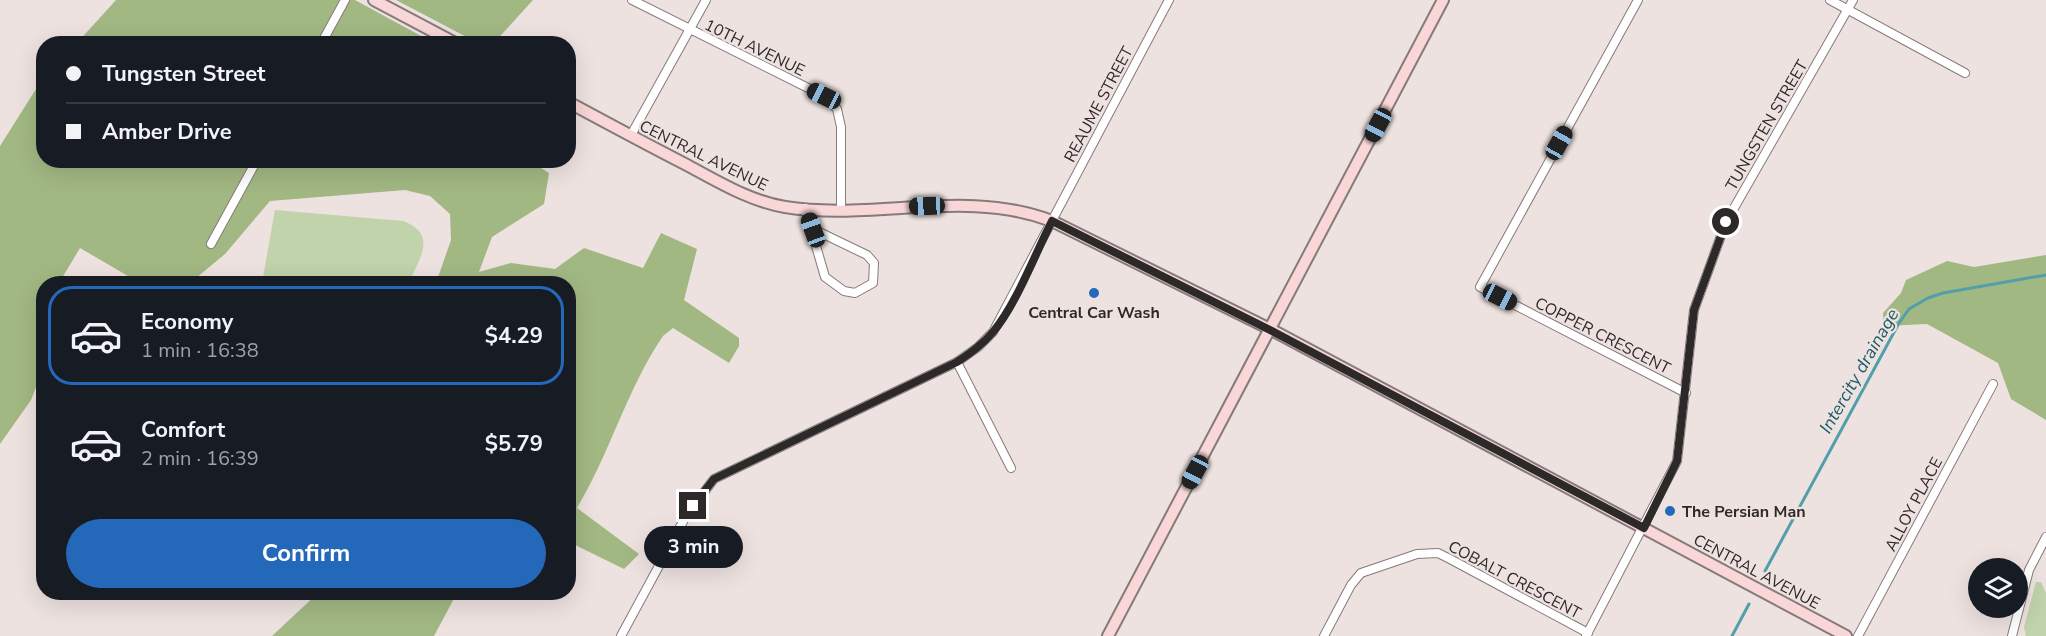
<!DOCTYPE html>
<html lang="en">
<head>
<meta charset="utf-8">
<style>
  :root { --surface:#171b24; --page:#20242c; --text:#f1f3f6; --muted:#9ea1a6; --line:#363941; --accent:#2469b9 }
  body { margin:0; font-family:"Nunito Sans",sans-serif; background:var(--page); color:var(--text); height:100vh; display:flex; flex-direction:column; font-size:22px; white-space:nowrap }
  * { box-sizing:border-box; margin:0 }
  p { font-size:20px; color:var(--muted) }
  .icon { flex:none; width:33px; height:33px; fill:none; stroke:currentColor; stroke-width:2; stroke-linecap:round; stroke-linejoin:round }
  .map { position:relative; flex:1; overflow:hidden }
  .sheet { position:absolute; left:36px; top:276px; width:540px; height:324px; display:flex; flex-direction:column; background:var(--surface); border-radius:24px; box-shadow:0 6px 24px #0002 }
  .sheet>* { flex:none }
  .top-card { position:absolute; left:36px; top:36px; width:540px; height:132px; border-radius:24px; box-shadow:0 6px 24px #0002; display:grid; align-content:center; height:132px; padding:0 30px; background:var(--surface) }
  .buttons { position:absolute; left:1968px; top:558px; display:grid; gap:12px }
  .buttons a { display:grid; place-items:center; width:60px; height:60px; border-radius:50%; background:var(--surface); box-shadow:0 6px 24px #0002; font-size:30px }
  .end { position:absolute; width:27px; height:27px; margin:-14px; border:8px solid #2d2928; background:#fff; box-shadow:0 0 0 3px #fff }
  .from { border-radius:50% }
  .bubble { position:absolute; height:42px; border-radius:21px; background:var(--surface); box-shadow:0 6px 24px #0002; font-size:20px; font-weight:700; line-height:42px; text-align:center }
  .car { position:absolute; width:18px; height:36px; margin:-18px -9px; border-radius:8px; box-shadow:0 0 4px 2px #0007; background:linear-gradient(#222 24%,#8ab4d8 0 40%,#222 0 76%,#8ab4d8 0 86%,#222 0) }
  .top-card b { display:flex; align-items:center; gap:21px; height:57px; font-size:22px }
  .top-card b+b { border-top:2px solid var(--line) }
  .top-card i { width:15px; height:15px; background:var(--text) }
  ul { padding:10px 0 0; list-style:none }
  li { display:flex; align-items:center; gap:18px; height:99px; margin:0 12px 9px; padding:0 18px; border:3px solid transparent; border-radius:24px }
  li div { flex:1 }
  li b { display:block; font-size:22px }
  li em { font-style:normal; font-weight:700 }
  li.current { border-color:var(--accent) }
  li>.icon { width:54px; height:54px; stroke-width:1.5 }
  .primary-button { display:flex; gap:12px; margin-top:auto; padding:12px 30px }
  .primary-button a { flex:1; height:69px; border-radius:36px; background:var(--accent); color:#fff; font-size:24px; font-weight:700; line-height:69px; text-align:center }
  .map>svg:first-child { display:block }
  .green { fill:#c1d3aa }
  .forest { fill:#a2b883 }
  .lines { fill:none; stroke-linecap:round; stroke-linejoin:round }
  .stream { stroke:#529eab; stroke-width:3 }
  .street-casing { stroke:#857b78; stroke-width:10 }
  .secondary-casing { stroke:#857b78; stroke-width:14 }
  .street { stroke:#fff; stroke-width:8 }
  .secondary { stroke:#f9d6d8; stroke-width:10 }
  .route { stroke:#2d2928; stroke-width:8 }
  .poi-dot { fill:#2469b9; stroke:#ede2df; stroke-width:2 }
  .labels { text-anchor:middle; stroke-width:4.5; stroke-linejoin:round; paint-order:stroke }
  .street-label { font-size:16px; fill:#2d2928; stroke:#ede2df }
  .poi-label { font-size:16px; font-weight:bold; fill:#2d2928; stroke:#ede2df }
  .water-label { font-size:18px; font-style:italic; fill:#1e5d67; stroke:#ede2df }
</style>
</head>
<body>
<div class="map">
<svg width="2046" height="636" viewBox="0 0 2046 636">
  <rect width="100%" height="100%" fill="#ede2df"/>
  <!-- green -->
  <g class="green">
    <path d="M275,210L403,221C438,235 420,256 409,283H262Z"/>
    <path d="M2036,582H2041L2046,593V636H2026L2024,627Z"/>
  </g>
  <!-- forest -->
  <g class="forest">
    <path d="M116,0H355L434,43L76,44Z"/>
    <path d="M396,0H533L494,43H478Z"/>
    <path d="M43,78L44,160L530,161L549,173L544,204L492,237L479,272L511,263L555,269L584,248L643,268L661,233L697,249L684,300L739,338V346L729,363L673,328L663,336C627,389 610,453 577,508L639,554L624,569L569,542L568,284L436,283L451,240L450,214L430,196L405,190L270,201L225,254L190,283H140L80,248L59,283L44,284L43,369L31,400L0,444V146Z"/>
    <path d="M2046,255V420L2011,399L1998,363L1927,324L1884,326L1883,313L1901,293L1906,280L1947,261L1974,267Z"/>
    <path d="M319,592H457V593L434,636H272Z"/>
  </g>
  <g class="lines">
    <!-- stream -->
    <g class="stream">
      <path d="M1765,571L1899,323L1909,309L1928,298L1943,293L2046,275"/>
      <path d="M1732,636L1749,604"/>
    </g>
    <defs>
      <g id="street">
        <path d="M632,0L824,96L837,109L841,127V209"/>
        <path d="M1638,0L1480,287L1686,393"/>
        <path d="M1830,0L1965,73"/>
        <path d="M321,44L345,0"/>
        <path d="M631,135L706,0"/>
        <path d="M805,208L825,277L844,291L855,293L873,283L874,263L867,255L813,229"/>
        <path d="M211,244L257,160"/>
        <path d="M957,362L1011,468"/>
        <path d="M621,636L686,516L714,479L957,362L978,347L993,332L1169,0"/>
        <path d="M1324,636L1351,585L1361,573L1417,554L1438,553L1450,559L1588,633"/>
        <path d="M1586,636L1677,461L1694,310L1726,222L1853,0"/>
        <path d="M1858,636L1993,384"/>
        <path d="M2012,636L2029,570L2046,537"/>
      </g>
      <g id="secondary">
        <path d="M374,0L457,44"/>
        <path d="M568,102C607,123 646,144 685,164C717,181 749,201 785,207C874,221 966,188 1052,221L1270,329L1846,636"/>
        <path d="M1108,636L1443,0"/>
      </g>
    </defs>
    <!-- street casing -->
    <use href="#street" class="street-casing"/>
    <!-- secondary casing -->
    <use href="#secondary" class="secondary-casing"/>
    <!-- street -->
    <use href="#street" class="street"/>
    <!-- secondary -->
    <use href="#secondary" class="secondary"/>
  </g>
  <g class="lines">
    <!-- route -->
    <path class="route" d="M693,506L714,479L957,362C970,353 982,345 993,332C1017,303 1034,256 1052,221L1270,330L1644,528L1677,461L1694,310L1726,222"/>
  </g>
  <!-- markers -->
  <g class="poi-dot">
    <circle cx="1094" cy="293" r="6"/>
    <circle cx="1670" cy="511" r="6"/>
  </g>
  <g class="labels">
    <!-- street labels -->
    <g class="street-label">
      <text transform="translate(755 47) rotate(26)" y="6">10TH AVENUE</text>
      <text transform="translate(1098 104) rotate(-62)" y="6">REAUME STREET</text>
      <text transform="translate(1766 125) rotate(-60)" y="6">TUNGSTEN STREET</text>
      <text transform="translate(704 155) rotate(26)" y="6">CENTRAL AVENUE</text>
      <text transform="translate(1603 335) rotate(27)" y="6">COPPER CRESCENT</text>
      <text transform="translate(1913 504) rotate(-62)" y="6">ALLOY PLACE</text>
      <text transform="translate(1757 571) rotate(28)" y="6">CENTRAL AVENUE</text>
      <text transform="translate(1515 579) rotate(28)" y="6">COBALT CRESCENT</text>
    </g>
    <!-- poi labels -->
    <g class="poi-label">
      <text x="1094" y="318">Central Car Wash</text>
      <text x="1682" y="517" text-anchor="start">The Persian Man</text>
    </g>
    <!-- water labels -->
    <g class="water-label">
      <text transform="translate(1859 371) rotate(-60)" y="6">Intercity drainage</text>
    </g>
  </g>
</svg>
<div class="buttons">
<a><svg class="icon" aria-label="layers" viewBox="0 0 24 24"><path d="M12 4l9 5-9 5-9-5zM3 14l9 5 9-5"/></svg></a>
</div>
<i class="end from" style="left:1726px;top:222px"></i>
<i class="end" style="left:693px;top:506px"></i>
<div class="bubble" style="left:644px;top:526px;width:99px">3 min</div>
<i class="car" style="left:824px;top:96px;rotate:296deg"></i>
<i class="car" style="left:1378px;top:125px;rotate:208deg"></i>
<i class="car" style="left:1559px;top:143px;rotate:29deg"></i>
<i class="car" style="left:927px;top:206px;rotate:268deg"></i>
<i class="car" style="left:813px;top:230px;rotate:340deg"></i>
<i class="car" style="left:1500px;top:297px;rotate:117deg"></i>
<i class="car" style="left:1195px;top:472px;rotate:208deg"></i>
<div class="top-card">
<b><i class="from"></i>Tungsten Street</b>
<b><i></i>Amber Drive</b>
</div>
<section class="sheet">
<ul>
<li class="current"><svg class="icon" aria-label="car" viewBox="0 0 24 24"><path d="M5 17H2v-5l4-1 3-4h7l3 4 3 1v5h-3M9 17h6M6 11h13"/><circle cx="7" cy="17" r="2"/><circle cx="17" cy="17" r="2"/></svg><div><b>Economy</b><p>1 min · 16:38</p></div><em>$4.29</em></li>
<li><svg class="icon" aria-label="car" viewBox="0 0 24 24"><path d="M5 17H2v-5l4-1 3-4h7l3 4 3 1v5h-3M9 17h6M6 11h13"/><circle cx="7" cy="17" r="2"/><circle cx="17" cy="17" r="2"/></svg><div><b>Comfort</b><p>2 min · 16:39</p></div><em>$5.79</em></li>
</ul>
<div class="primary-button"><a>Confirm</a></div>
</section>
</div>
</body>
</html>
